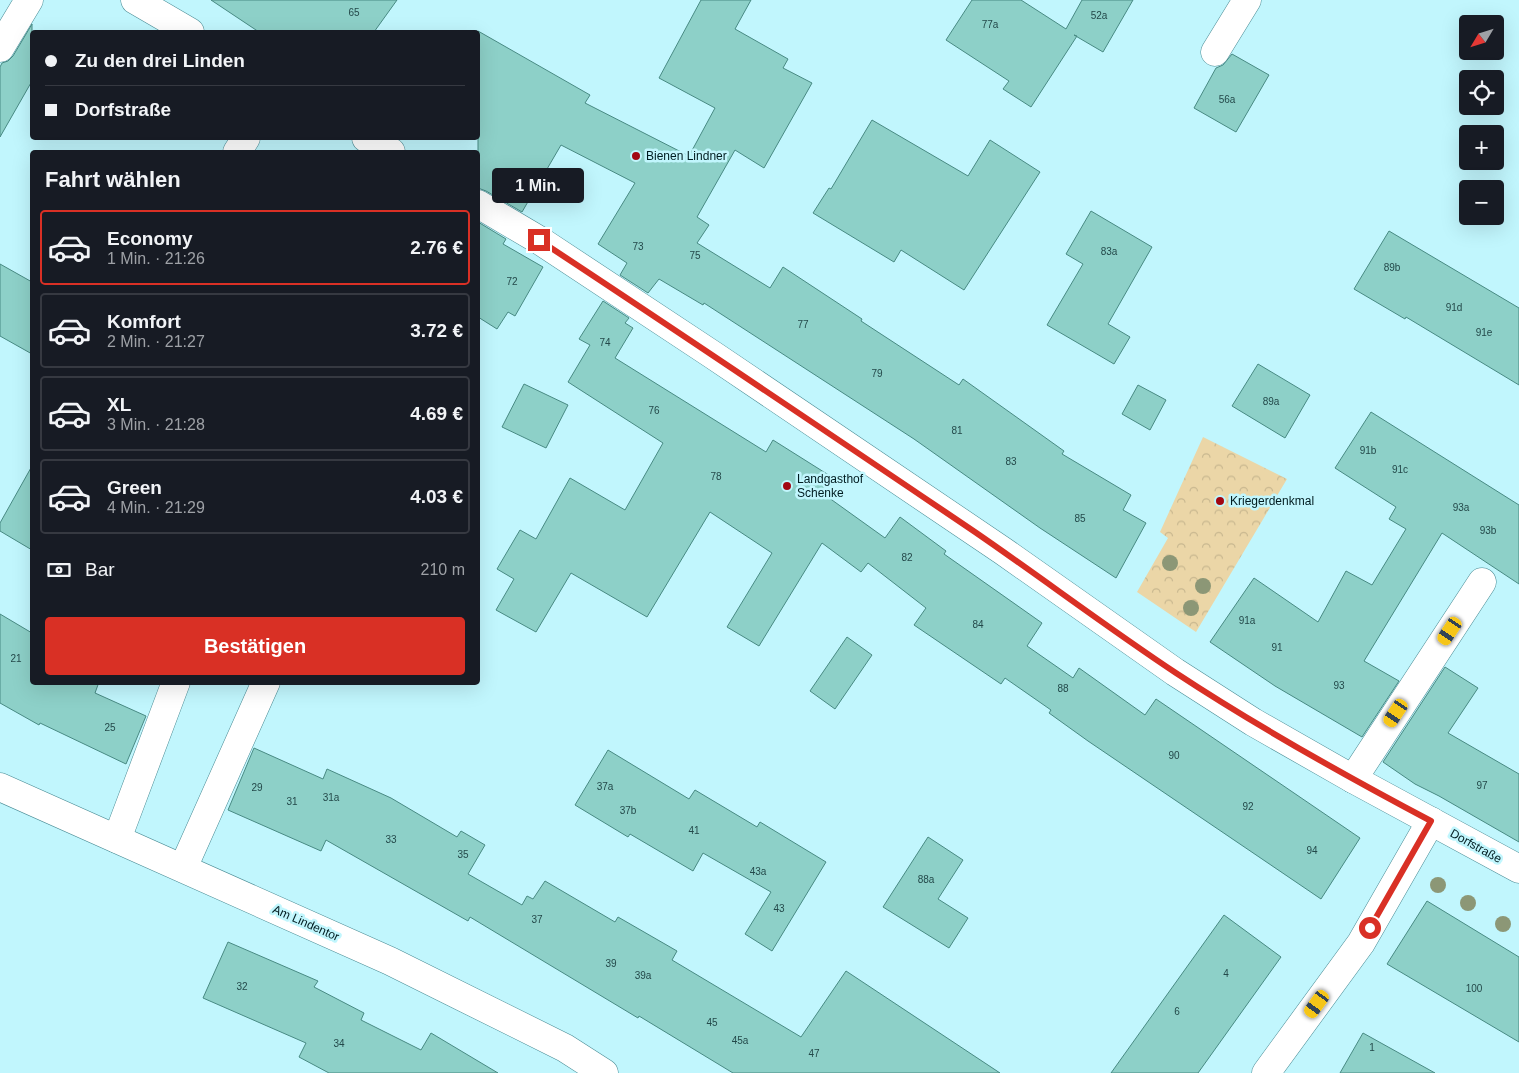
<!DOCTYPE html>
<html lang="de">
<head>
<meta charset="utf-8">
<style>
  :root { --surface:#171b24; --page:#20242c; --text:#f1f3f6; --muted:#9ea1a6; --line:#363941; --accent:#d93025 }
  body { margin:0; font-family:Helvetica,sans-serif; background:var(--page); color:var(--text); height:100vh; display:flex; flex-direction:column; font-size:19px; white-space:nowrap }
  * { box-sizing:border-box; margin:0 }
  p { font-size:16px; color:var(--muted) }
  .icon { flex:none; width:28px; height:28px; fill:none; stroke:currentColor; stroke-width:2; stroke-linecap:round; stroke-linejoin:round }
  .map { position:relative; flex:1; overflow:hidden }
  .drawer { position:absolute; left:30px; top:150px; width:450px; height:535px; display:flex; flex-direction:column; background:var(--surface); border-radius:5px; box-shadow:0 5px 20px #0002 }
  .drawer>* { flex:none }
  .top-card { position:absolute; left:30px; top:30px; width:450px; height:110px; border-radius:5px; box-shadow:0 5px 20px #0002; display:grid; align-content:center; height:110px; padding:0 15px; background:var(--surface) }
  .needle { width:32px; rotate:232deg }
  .controls { position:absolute; left:1459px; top:15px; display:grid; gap:10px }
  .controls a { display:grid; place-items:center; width:45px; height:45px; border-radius:5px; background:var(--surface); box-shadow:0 5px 20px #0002; font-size:25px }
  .end { position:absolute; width:22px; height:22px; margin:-11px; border:6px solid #d93025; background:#fff; box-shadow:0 0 0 2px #fff }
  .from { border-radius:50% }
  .bubble { position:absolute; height:35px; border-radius:5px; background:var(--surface); box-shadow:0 5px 20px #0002; font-size:16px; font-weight:600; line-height:35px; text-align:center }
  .car { position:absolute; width:15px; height:30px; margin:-15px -8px; border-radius:6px; box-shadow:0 0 4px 1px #0007; background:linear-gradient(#f5c518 24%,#345 0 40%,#f5c518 0 76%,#345 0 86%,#f5c518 0) }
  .top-card b { display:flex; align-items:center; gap:18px; height:48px; font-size:19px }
  .top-card b+b { border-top:1px solid var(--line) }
  .top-card i { width:12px; height:12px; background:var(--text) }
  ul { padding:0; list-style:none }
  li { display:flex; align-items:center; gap:15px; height:75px; margin:0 10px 8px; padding:0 5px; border:2px solid var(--line); border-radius:5px }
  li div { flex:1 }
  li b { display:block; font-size:19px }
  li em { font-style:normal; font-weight:600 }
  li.current { border-color:var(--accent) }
  li>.icon { width:45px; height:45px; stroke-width:1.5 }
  h2 { padding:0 15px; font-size:22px; line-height:60px }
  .pay { display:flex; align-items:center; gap:12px; height:55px; padding:0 15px; font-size:19px }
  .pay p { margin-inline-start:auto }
  .button { display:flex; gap:10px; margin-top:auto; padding:10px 15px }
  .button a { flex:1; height:58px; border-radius:5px; background:var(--accent); color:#fff; font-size:20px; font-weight:600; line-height:58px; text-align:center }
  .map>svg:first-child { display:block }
  .park { fill:url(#park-crowns) }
  .building { fill:#8dd0c8; stroke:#488a83 }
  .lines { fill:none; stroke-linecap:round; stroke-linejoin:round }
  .minor-casing { stroke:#498b94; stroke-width:29 }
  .minor { stroke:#fff; stroke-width:28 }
  .tree { fill:#8c9776 }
  .route { stroke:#d93025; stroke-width:6 }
  .poi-dot { fill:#a20712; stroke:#c1f6fd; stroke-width:2 }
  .labels { text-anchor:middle; stroke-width:5; stroke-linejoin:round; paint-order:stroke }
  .number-label { font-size:10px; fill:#24494a }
  .poi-label { font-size:12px; fill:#011c20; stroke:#c1f6fd; text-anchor:start }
  .street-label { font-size:12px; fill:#011c20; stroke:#c1f6fd }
</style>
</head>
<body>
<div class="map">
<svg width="1519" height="1073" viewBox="0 0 1519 1073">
  <defs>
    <pattern id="park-crowns" width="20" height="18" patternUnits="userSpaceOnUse" patternTransform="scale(1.25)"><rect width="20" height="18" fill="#ebd6a7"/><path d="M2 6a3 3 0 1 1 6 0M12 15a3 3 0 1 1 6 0" fill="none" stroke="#c8b78f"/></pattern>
  </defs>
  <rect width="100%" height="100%" fill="#c1f6fd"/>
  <!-- park -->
  <path class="park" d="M1203,437L1287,479L1196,632L1137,592L1168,538L1160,532Z"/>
  <!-- building -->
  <g class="building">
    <path d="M211,0H397L374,32H259Z"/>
    <path d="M701,0H751L735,29L788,59L783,68L812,83L764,168L735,150L697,217L709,225L697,243L770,288L783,267L862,319L861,321L959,385L963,379L1064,451L1062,454L1131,495L1123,510L1146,523L1116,578L1040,528L914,439L704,303L703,305L659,279L648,293L620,275L627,263L598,244L635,183L561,145L522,212L486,191L478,188V31L590,95L585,103L689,156L715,108L659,78Z"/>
    <path d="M972,0H1021L1066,29L1082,0H1133L1103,52L1074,35L1077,36L1031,107L1003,89L1009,81L946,40Z"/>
    <path d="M32,24V81L0,137V67L2,63L8,61L13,56Z"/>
    <path d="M1232,54L1269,75L1236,132L1194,108L1216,68L1223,65Z"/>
    <path d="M872,120L968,176L990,140L1040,172L964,290L901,250L894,262L813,213L829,188L831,189Z"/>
    <path d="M1091,211L1152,247L1108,324L1130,337L1114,364L1047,325L1083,264L1066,254Z"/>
    <path d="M478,222L506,239L503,244L543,267L515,316L508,312L497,329L478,317Z"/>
    <path d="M1389,231L1519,308V385L1406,317L1405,319L1354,289Z"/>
    <path d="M0,264L32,282V354L0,336Z"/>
    <path d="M603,301L629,318L625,323L633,328L615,358L766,452L773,440L835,479L825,495L885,538L900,517L946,551L944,554L1042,623L1027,646L1073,678L1079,668L1145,715L1156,699L1360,838L1321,899L1088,741L1049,713L1051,710L1005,678L1001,684L914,625L926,608L868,563L861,572L822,543L759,646L727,627L772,553L710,512L647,617L571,573L536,632L496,610L514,579L497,569L520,530L536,539L570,478L625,510L663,443L568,382L590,345L579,339Z"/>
    <path d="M1258,364L1310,395L1285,438L1232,406Z"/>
    <path d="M524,384L568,405L546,448L502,427Z"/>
    <path d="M1138,385L1166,400L1150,430L1122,414Z"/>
    <path d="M1371,412L1519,505V584L1442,533L1364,661L1399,681L1362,737L1275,686L1210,642L1254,578L1318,622L1346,571L1372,585L1406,529L1389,519L1396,507L1335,468Z"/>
    <path d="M32,466V550L0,531V523Z"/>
    <path d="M0,614L32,633V682H99L95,693L146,716L126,764L40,723L39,725L0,703Z"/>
    <path d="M847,637L872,655L835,709L810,691Z"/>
    <path d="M1445,667L1478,688L1448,733L1519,774V842L1439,796L1415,784L1383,762Z"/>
    <path d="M254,748L323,779L327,769L391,798L457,837L461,831L485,845L468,874L522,905L527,896L533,899L545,881L615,922L618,917L677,951L672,960L801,1037L846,971L1000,1073H733L639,1016L638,1018L470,917L468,921L326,840L321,851L228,810Z"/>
    <path d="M608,750L689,799L695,790L757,827L760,822L826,862L772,951L745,934L771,892L703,853L693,871L630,834L628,837L575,805Z"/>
    <path d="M928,837L963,860L938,899L968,918L949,948L883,907Z"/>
    <path d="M1427,901L1519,957V1042L1387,964Z"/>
    <path d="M1224,915L1281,957L1198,1073H1111Z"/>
    <path d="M228,942L318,981L314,987L364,1013L361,1020L421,1050L431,1033L498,1073H329L299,1057L306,1043L203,998Z"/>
    <path d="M1363,1033L1435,1073H1340Z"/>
  </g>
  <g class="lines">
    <defs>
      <g id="minor">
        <path d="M135,0L190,32"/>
        <path d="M0,48L29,0"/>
        <path d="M1215,52L1247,0"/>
        <path d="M366,138L391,152"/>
        <path d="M237,152L246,138"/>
        <path d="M478,204L539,240L713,355L1003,551L1175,672L1253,722L1353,779L1519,869"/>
        <path d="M1353,779L1482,582"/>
        <path d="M0,787L390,961L565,1048L604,1073"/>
        <path d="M117,839L176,682"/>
        <path d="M183,868L266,682"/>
        <path d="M1266,1073L1361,943L1431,821"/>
      </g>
    </defs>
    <!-- minor casing -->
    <use href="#minor" class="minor-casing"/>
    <!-- minor -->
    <use href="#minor" class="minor"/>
  </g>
  <!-- trees -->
  <g class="tree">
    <circle cx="1170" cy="563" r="8"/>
    <circle cx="1203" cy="586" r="8"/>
    <circle cx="1191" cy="608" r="8"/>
    <circle cx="1438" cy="885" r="8"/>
    <circle cx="1468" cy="903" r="8"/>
    <circle cx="1503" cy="924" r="8"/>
  </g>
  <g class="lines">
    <!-- route -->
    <path class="route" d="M539,240C685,336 830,434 975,532C1042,578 1108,628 1176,673C1258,727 1344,775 1431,821L1370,928"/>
  </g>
  <!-- markers -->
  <g class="poi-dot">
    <circle cx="636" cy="156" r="5"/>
    <circle cx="787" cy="486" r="5"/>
    <circle cx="1220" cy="501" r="5"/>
  </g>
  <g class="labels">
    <!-- number labels -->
    <g class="number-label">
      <text x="354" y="16">65</text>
      <text x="1099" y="19">52a</text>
      <text x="990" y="28">77a</text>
      <text x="1227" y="103">56a</text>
      <text x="638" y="250">73</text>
      <text x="1109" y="255">83a</text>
      <text x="695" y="259">75</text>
      <text x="1392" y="271">89b</text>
      <text x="512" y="285">72</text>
      <text x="1454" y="311">91d</text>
      <text x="803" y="328">77</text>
      <text x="1484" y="336">91e</text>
      <text x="605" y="346">74</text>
      <text x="877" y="377">79</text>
      <text x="1271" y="405">89a</text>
      <text x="654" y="414">76</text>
      <text x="957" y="434">81</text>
      <text x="1368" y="454">91b</text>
      <text x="1011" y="465">83</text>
      <text x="1400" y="473">91c</text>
      <text x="716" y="480">78</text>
      <text x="1461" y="511">93a</text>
      <text x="1080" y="522">85</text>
      <text x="1488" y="534">93b</text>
      <text x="907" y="561">82</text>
      <text x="1247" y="624">91a</text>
      <text x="978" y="628">84</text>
      <text x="1277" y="651">91</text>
      <text x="16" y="662">21</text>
      <text x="1339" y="689">93</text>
      <text x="1063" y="692">88</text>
      <text x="110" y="731">25</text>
      <text x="1174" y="759">90</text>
      <text x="1482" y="789">97</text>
      <text x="605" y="790">37a</text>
      <text x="257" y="791">29</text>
      <text x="331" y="801">31a</text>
      <text x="292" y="805">31</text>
      <text x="1248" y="810">92</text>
      <text x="628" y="814">37b</text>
      <text x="694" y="834">41</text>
      <text x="391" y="843">33</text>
      <text x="1312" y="854">94</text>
      <text x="463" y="858">35</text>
      <text x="758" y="875">43a</text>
      <text x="926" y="883">88a</text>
      <text x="779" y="912">43</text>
      <text x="537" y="923">37</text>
      <text x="611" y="967">39</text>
      <text x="1226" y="977">4</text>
      <text x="643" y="979">39a</text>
      <text x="242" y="990">32</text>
      <text x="1474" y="992">100</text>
      <text x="1177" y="1015">6</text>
      <text x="712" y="1026">45</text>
      <text x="740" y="1044">45a</text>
      <text x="339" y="1047">34</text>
      <text x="1372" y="1051">1</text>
      <text x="814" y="1057">47</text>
    </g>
    <!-- poi labels -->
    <g class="poi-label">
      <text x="646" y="160">Bienen Lindner</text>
      <text x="797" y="483">Landgasthof<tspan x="797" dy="14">Schenke</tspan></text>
      <text x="1230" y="505">Kriegerdenkmal</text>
    </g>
    <!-- street labels -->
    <g class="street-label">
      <text transform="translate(1476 846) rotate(29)" y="4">Dorfstraße</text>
      <text transform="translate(306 923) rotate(24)" y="4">Am Lindentor</text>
    </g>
  </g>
</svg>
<div class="controls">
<a><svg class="needle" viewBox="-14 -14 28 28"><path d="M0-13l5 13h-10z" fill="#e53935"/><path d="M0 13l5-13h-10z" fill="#9ea1a6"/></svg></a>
<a><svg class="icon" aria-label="locate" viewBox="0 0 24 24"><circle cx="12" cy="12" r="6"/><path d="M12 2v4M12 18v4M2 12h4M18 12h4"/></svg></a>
<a>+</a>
<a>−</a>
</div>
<i class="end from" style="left:1370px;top:928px"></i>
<i class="end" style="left:539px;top:240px"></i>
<div class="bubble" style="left:492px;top:168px;width:92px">1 Min.</div>
<i class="car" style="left:1450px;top:631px;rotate:214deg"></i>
<i class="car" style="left:1396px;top:713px;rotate:214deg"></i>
<i class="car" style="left:1317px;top:1004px;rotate:216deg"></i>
<div class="top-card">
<b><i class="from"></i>Zu den drei Linden</b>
<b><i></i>Dorfstraße</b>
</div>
<section class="drawer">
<h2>Fahrt wählen</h2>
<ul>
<li class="current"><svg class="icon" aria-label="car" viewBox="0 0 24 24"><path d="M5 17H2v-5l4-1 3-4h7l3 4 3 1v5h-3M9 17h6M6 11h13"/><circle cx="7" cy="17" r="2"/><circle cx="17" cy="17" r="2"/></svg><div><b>Economy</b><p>1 Min. · 21:26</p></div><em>2.76 €</em></li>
<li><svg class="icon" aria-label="car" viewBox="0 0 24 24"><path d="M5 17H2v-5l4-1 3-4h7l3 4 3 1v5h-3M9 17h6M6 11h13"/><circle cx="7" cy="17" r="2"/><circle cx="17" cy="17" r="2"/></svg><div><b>Komfort</b><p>2 Min. · 21:27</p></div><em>3.72 €</em></li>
<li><svg class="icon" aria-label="car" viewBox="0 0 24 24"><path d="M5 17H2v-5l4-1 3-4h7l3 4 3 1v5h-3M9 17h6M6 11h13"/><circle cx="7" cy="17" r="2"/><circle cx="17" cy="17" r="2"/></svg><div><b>XL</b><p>3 Min. · 21:28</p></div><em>4.69 €</em></li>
<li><svg class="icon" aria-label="car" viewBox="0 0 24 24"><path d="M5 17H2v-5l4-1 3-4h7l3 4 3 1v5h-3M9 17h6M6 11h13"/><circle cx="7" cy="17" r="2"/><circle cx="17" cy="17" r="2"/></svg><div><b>Green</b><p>4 Min. · 21:29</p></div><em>4.03 €</em></li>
</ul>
<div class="pay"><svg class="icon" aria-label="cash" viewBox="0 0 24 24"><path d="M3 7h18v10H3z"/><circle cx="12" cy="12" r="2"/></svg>Bar<p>210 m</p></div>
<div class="button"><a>Bestätigen</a></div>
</section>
</div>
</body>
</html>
